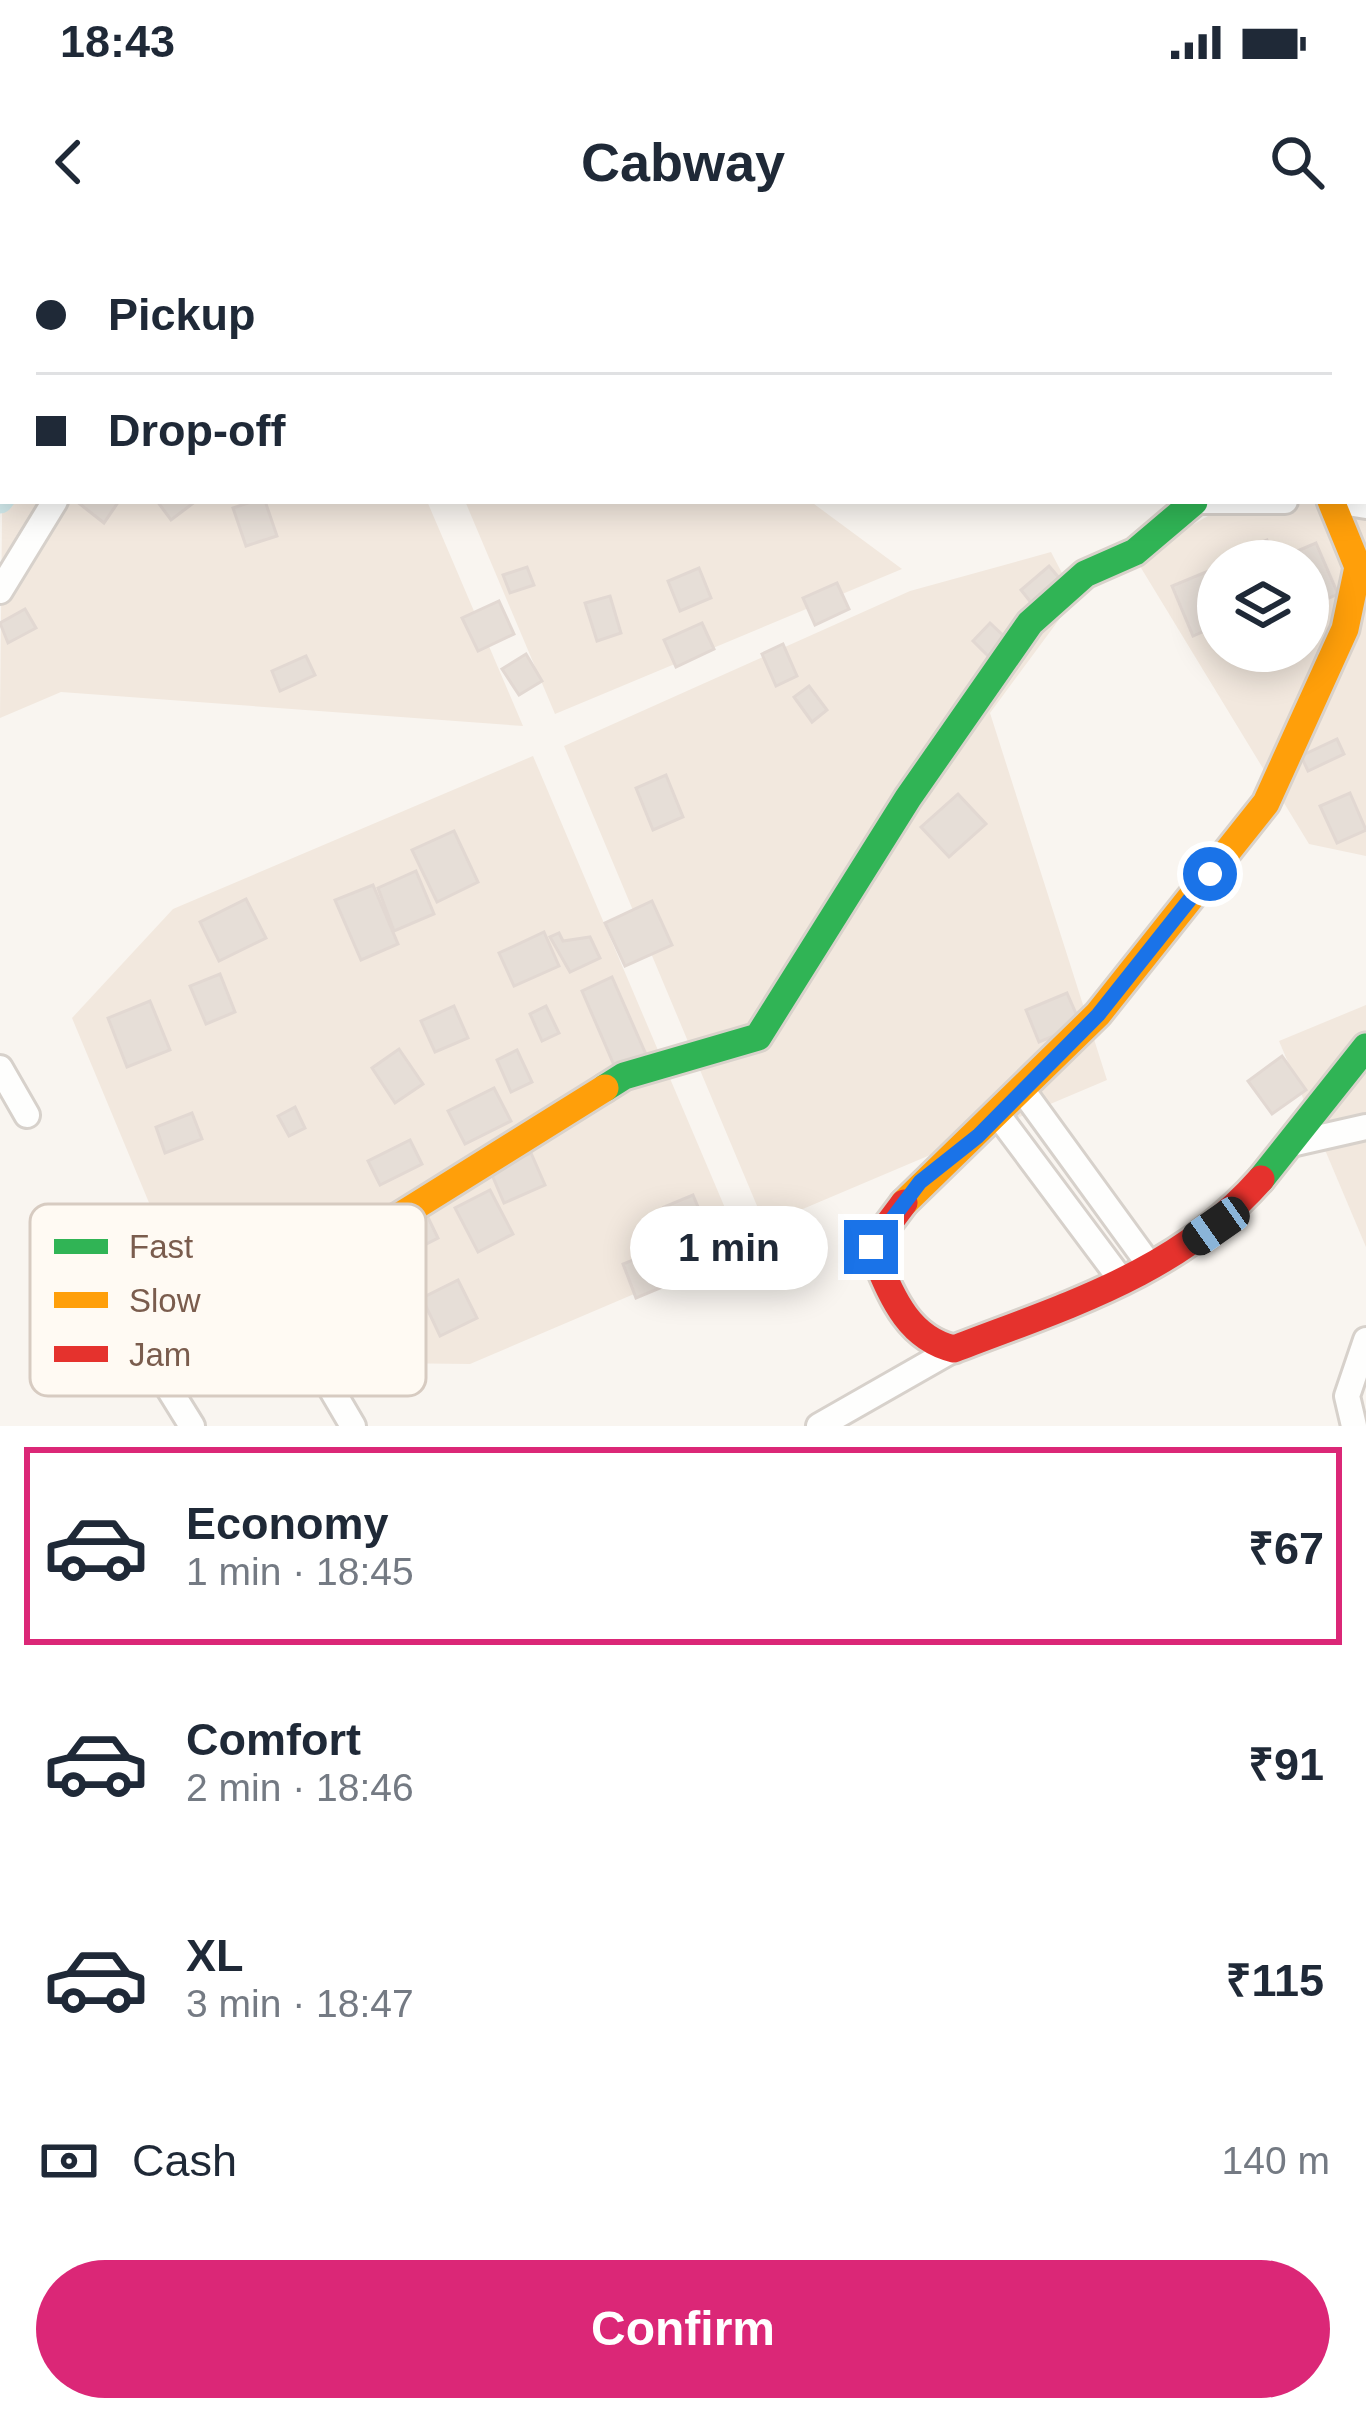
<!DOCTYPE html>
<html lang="en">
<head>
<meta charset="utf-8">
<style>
  :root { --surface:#fff; --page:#f2f2f3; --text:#1f2937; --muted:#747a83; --line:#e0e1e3; --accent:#db2777 }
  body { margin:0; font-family:Arial,sans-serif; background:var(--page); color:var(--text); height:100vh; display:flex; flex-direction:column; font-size:45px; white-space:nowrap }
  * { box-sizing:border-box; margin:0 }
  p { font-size:39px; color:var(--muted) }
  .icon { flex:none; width:66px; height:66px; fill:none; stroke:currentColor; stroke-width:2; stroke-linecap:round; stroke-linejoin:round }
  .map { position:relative; height:1186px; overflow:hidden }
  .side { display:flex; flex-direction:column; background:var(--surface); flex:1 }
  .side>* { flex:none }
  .hud { position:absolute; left:0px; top:0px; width:1368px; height:264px; box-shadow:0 6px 30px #0003; display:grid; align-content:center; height:264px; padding:0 36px; background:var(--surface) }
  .fabs { position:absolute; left:1197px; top:300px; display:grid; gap:24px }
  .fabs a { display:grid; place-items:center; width:132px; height:132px; border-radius:50%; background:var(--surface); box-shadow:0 6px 30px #0003; font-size:60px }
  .end { position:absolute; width:54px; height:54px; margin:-27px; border:15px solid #1a73e8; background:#fff; box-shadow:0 0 0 6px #fff }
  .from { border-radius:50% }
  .bubble { position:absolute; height:84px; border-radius:42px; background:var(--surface); box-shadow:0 6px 30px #0003; font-size:39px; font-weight:700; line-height:84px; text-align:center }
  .car { position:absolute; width:36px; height:72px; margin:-36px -18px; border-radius:15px; box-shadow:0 0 9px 3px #0007; background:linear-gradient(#222 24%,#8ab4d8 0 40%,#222 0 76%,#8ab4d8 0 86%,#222 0) }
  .hud b { display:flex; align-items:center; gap:42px; height:114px; font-size:45px }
  .hud b+b { border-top:3px solid var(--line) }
  .hud i { width:30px; height:30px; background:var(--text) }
  ul { padding:21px 0 0; list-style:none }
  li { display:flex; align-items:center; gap:36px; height:198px; margin:0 24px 18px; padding:0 12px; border:6px solid transparent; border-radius:0px }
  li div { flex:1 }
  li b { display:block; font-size:45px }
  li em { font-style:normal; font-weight:700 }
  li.current { border-color:var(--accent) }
  li>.icon { width:108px; height:108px; stroke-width:1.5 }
  .pay { display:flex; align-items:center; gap:30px; height:132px; padding:0 36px; font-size:45px }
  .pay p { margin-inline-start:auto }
  .primary-button { display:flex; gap:24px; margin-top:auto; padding:24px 36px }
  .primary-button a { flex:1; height:138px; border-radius:72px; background:var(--accent); color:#fff; font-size:48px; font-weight:700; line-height:138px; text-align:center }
  .status { display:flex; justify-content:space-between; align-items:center; height:84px; padding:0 60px; background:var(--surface); direction:ltr }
  .status svg { height:33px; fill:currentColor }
  header { display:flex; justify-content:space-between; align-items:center; height:156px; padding:0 36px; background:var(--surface); font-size:54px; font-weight:700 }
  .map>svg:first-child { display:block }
  .residential { fill:#f2e8de; fill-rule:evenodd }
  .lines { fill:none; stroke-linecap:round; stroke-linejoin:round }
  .canal { stroke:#d0e8ea; stroke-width:27 }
  .building { fill:#e6ded7; stroke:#e2d8d2; stroke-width:3 }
  .street-casing { stroke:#d7d1cb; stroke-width:30 }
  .fast-casing { stroke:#d9d2cb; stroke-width:33 }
  .slow-casing { stroke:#d9d2cb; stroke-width:33 }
  .jam-casing { stroke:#d9d2cb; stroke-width:33 }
  .street { stroke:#fefefd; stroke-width:24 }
  .fast { stroke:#30b455; stroke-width:27 }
  .slow { stroke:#ff9f0a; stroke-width:27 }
  .jam { stroke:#e5322d; stroke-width:27 }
  .route { stroke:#1a73e8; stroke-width:15 }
  .key { fill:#fffaf3; stroke:#d7cbc1; stroke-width:3 }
  .key-label { font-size:33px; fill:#7a5c4d }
</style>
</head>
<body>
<div class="status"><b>18:43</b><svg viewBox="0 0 49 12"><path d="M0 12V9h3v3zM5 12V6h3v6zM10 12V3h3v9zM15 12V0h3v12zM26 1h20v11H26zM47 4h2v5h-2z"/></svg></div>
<header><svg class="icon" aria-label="back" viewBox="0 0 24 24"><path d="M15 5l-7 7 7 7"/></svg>Cabway<svg class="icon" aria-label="search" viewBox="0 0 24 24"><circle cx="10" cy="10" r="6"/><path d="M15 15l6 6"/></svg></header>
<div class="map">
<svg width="1366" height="1186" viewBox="0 0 1366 1186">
  <rect width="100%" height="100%" fill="#f9f5f0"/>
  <!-- residential -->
  <g class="residential">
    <path d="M3,177V261H427L523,486L61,452L0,478Z"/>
    <path d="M1366,185V616L1309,604L1135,318L1234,261H1365ZM1218,321H1308V411H1218Z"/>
    <path d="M465,261H810L902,329L555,474Z"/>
    <path d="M1051,312L1075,358L990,473L1107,840L765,985L564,506L910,351Z"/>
    <path d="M533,516L742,1008L470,1124L215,1121L72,778L173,669Z"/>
    <path d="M1366,765V1007L1279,801Z"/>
  </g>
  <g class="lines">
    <!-- canal -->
    <g class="canal">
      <path d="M239,3L243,0"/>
      <path d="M0,260L3,256"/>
    </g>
  </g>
  <!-- building -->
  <g class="building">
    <path d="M76,261H119L104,283Z"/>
    <path d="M157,261H196L171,280Z"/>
    <path d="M254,261H265L277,296L246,306L233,268Z"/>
    <path d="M1267,300L1276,321H1236L1233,314Z"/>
    <path d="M1316,303L1338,354L1313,365L1308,321H1293L1290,314Z"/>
    <path d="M1049,326L1066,346L1037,370L1021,350Z"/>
    <path d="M527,327L534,345L510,353L503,335Z"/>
    <path d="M1218,327V385L1193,396L1172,346Z"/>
    <path d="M699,328L711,358L680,371L668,341Z"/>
    <path d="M837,343L849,369L815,385L803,358Z"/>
    <path d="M610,356L621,393L597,401L585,363Z"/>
    <path d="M499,361L514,394L478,411L462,378Z"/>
    <path d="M25,369L36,388L8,403L0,383Z"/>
    <path d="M702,383L714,409L676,427L664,400Z"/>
    <path d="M990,383L1006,398L988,416L973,401Z"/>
    <path d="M783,404L797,436L776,446L762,414Z"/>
    <path d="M526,414L542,441L519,455L502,429Z"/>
    <path d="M306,416L315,435L280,451L272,431Z"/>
    <path d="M809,446L827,470L812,482L794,457Z"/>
    <path d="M1337,499L1344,514L1308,531L1301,516Z"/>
    <path d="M666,535L683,577L653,590L636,548Z"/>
    <path d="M1350,553L1366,590L1337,603L1320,566Z"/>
    <path d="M958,554L986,584L949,617L921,587Z"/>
    <path d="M454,591L478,642L437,662L412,610Z"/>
    <path d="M416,631L434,674L394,691L378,648Z"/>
    <path d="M373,645L398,704L361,720L335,660Z"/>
    <path d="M246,659L266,698L219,721L200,682Z"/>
    <path d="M652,661L672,705L625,726L605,683Z"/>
    <path d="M544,692L559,726L514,746L499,713Z"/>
    <path d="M559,693L563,701L590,697L600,718L570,732L550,697Z"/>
    <path d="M220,734L235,772L206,784L190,746Z"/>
    <path d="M612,737L648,819L617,832L582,751Z"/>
    <path d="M1067,753L1081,785L1039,802L1026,770Z"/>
    <path d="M150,761L170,810L127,827L108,778Z"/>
    <path d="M454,766L468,798L435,812L421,781Z"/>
    <path d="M546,766L559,793L542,801L530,774Z"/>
    <path d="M399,809L423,844L395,863L372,828Z"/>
    <path d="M517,810L532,842L511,852L497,820Z"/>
    <path d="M1282,816L1306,850L1272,874L1248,841Z"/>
    <path d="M494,848L511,881L465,904L448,871Z"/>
    <path d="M295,867L305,888L289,896L278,876Z"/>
    <path d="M192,873L202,899L165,913L156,887Z"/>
    <path d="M410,900L422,924L380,945L368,921Z"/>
    <path d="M531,913L545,945L504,963L490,930Z"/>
    <path d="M490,950L513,994L478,1012L455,968Z"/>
    <path d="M693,955L713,1003L683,1015L664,967Z"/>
    <path d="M421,963L438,998L403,1016L386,981Z"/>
    <path d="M670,1005L684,1038L636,1058L623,1024Z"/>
    <path d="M458,1040L477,1078L440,1096L422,1058Z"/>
  </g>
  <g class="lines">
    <defs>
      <g id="street">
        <path d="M98,0L99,3"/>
        <path d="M1037,0L1040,3"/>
        <path d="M332,3L338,0"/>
        <path d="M1192,261H1285"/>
        <path d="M1335,261L1366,266"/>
        <path d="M0,351L55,261"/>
        <path d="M0,828L27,875"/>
        <path d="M1023,851L1151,1027"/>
        <path d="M998,875L1122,1041"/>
        <path d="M1291,904L1366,887"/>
        <path d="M102,1041L192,1186"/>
        <path d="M276,1055L353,1186"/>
        <path d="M819,1186L954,1109"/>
        <path d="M1354,1186L1347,1156L1366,1100"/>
      </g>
      <g id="fast">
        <path d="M179,3L183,0"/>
        <path d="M605,848L624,836L758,797L908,558L1030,383L1085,334L1135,312L1194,262"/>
        <path d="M1261,939L1366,807"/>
      </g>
      <g id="slow">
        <path d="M904,963L1098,774L1266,563L1345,389L1358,327L1331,261"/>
        <path d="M156,1128L605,848"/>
      </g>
      <g id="jam">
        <path d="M0,189L3,184"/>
        <path d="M904,963L871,1007C890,1050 904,1097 954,1109C1068,1065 1178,1033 1261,939"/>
      </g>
    </defs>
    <!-- street casing -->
    <use href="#street" class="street-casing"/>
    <!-- fast casing -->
    <use href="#fast" class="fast-casing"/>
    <!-- slow casing -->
    <use href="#slow" class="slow-casing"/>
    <!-- jam casing -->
    <use href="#jam" class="jam-casing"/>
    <!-- street -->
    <use href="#street" class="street"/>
    <!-- fast -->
    <use href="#fast" class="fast"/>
    <!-- slow -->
    <use href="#slow" class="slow"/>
    <!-- jam -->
    <use href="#jam" class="jam"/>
  </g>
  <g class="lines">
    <!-- route -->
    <path class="route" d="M871,1007L920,942L978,896L1098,775L1210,634"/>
  </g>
  <!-- legend -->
  <rect x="30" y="964" width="396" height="192" rx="18" class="key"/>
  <rect x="54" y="999" width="54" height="15" fill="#30b455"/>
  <rect x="54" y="1052" width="54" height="16" fill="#ff9f0a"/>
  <rect x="54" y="1106" width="54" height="16" fill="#e5322d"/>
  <g class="key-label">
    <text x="129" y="1018">Fast</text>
    <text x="129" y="1072">Slow</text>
    <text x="129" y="1126">Jam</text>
  </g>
</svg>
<div class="fabs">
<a><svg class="icon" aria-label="layers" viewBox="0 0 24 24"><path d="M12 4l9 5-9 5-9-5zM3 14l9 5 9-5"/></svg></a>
</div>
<i class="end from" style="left:1210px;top:634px"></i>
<i class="end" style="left:871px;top:1007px"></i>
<div class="bubble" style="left:630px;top:966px;width:198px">1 min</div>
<i class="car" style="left:1216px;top:986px;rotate:235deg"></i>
<div class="hud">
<b><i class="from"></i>Pickup</b>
<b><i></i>Drop-off</b>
</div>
</div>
<section class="side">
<ul>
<li class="current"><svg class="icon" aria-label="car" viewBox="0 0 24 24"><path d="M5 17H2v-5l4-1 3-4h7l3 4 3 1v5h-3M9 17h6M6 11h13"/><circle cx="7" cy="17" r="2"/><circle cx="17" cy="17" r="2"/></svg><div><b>Economy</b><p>1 min · 18:45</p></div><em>₹67</em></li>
<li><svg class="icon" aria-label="car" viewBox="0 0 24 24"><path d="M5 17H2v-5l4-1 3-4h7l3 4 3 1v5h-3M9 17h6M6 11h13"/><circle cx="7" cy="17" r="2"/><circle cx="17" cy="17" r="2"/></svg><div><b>Comfort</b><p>2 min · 18:46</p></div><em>₹91</em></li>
<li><svg class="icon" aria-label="car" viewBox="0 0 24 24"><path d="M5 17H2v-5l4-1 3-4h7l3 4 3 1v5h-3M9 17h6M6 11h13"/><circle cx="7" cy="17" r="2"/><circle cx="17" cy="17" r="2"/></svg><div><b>XL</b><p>3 min · 18:47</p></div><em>₹115</em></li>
</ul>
<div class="pay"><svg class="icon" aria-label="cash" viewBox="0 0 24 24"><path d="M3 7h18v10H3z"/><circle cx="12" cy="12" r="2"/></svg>Cash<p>140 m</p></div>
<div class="primary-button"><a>Confirm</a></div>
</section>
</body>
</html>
